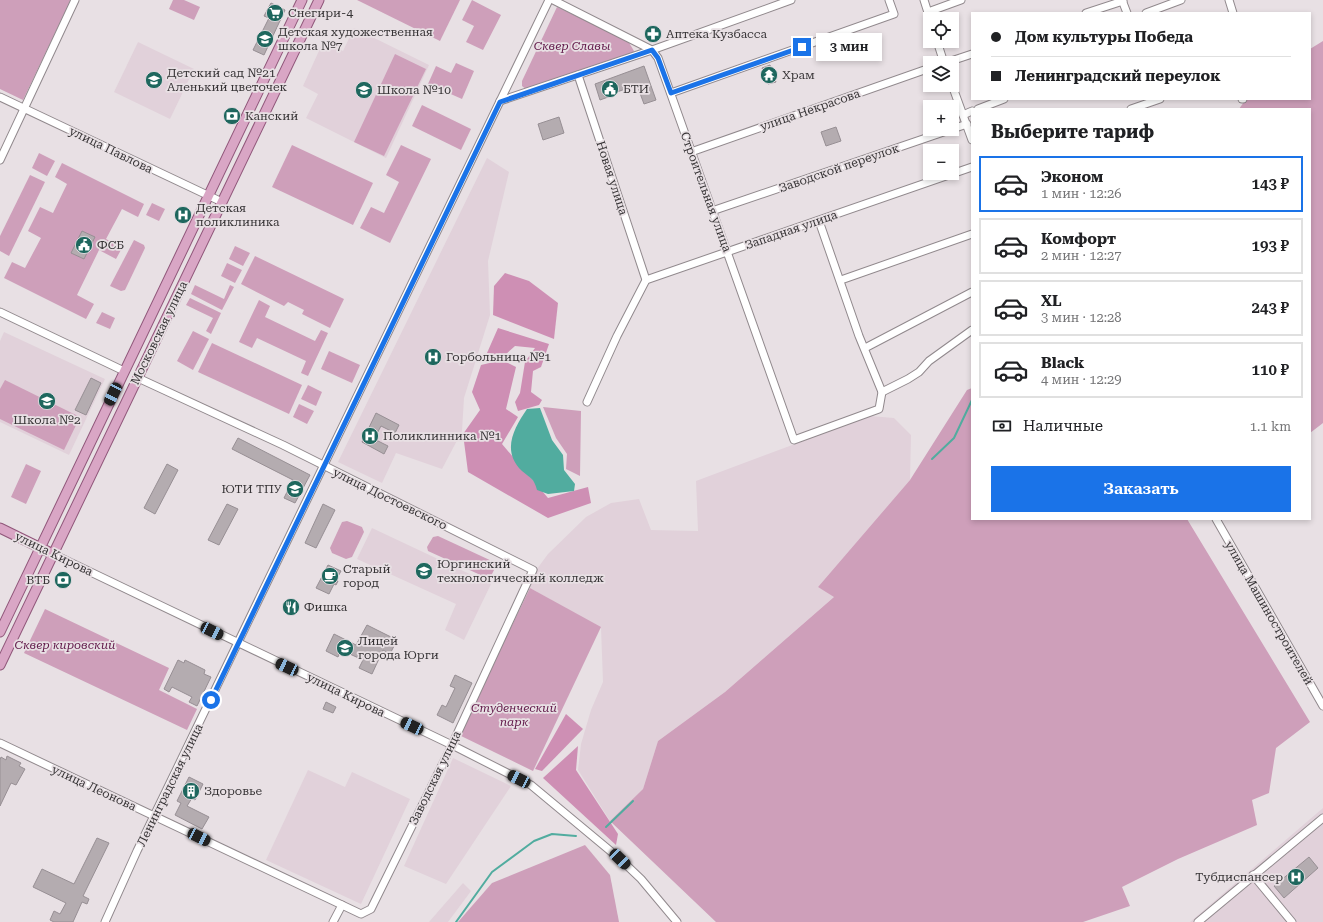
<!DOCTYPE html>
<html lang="ru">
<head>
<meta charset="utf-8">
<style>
  :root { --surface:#fff; --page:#f2f2f2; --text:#202124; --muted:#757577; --line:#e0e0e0; --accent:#1a73e8 }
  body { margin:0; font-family:"Roboto Serif",serif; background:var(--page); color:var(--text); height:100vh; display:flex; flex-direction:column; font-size:15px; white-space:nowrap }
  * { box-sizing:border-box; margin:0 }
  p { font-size:13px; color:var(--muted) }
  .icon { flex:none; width:22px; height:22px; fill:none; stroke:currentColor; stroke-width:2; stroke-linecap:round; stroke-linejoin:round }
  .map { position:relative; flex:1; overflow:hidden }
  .details { position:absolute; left:971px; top:108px; width:340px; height:412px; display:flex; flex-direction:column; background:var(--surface); border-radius:0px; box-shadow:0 2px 6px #0003 }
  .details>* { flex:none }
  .banner { position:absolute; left:971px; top:12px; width:340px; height:88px; border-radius:0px; box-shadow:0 2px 6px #0003; display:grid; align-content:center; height:88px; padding:0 20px; background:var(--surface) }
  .buttons { position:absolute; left:923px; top:12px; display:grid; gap:8px }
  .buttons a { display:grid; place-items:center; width:36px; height:36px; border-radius:0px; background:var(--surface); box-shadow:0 2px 6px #0003; font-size:20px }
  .end { position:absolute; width:18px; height:18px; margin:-9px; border:5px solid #1a73e8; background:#fff; box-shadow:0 0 0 2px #fff }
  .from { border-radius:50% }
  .bubble { position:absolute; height:28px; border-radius:0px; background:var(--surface); box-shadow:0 2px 6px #0003; font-size:13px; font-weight:600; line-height:28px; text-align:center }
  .car { position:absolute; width:12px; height:24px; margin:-12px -6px; border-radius:5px; box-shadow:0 0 3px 1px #0007; background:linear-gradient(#222 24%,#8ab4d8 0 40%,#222 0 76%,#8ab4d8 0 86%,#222 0) }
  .banner b { display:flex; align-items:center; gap:14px; height:38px; font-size:15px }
  .banner b+b { border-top:1px solid var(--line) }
  .banner i { width:10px; height:10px; background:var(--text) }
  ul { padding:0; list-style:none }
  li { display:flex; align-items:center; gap:12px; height:56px; margin:0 8px 6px; padding:0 12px; border:2px solid var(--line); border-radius:0px }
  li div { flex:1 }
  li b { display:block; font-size:15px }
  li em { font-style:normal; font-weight:600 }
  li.active { border-color:var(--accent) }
  li>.icon { width:36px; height:36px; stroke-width:1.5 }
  h2 { padding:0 20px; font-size:18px; line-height:48px }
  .pay { display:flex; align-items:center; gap:10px; height:44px; padding:0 20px; font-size:15px }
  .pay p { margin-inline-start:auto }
  .button { display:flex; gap:8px; margin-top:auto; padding:8px 20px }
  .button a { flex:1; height:46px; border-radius:0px; background:var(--accent); color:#fff; font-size:16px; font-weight:600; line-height:46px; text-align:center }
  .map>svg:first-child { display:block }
  .built { fill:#e1d1da }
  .green { fill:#ce9fba }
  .forest { fill:#ce8fb4 }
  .water { fill:#51ac9f }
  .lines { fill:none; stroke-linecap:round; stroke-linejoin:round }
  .stream { stroke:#51ac9f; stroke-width:2 }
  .building { fill:#b4acb0; stroke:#978f94 }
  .minor-casing { stroke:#91898d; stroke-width:9 }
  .major-casing { stroke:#90577a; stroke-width:11 }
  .minor { stroke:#fff; stroke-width:7 }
  .major { stroke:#d9a6c5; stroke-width:9 }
  .route { stroke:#1a73e8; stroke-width:5 }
  .labels { text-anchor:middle; stroke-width:3.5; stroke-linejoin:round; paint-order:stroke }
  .poi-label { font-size:12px; fill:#373436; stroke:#e8e0e4; text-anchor:start }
  .park-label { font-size:12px; font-style:italic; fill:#611849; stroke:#e8e0e4 }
  .street-label { font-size:12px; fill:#373436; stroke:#e8e0e4 }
</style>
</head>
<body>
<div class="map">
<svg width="1323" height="922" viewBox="0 0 1323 922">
  <rect width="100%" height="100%" fill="#e8e0e4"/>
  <!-- built -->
  <g class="built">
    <path d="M354,28L429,65L386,158L306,118L318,94L303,86L323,42L343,51Z"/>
    <path d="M138,42L194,69L170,119L114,92Z"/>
    <path d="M487,158L509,172L488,261L490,315L464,398L462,431L442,469L396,453L382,483L338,462Z"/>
    <path d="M4,332L105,379L69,455L0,422V341Z"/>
    <path d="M870,416L894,418L911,435L910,480L818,587L835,596L725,692L658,741L643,789L610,821L578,770L581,744L591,710L603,682L601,628L530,588L534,573L548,554L586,517L611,503L639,499L651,530L698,531L696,481Z"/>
    <path d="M372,528L491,584L464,640L445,630L456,604L357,559Z"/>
    <path d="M453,758L511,786L446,884L404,866Z"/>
    <path d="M308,770L345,787L352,772L410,799L361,904L266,860Z"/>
    <path d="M1323,808V922H1190Z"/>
    <path d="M463,883L471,891L448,922H429Z"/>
  </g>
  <!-- green -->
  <g class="green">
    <path d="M0,0H71L23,100L0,89Z"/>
    <path d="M173,0H184L200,7L194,20L169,9Z"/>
    <path d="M357,0H460L440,41Z"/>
    <path d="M472,0L501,15L483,50L466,42L474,26L462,20Z"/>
    <path d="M557,7L628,41L634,51L632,55L527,90L522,86V81Z"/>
    <path d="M1323,41V423L1310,433V109H1239L1246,99H1310V49Z"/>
    <path d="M395,54L426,69L384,156L354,142Z"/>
    <path d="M456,63L474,71L462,99L428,84L436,66L451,73Z"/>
    <path d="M422,105L471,129L461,150L412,126Z"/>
    <path d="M292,145L373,183L353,225L272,187Z"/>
    <path d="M401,145L431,159L390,243L360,228L371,207L384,213L399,182L386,175Z"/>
    <path d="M39,153L55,161L47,176L32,168Z"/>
    <path d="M62,163L144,204L138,217L122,209L106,239L122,248L116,259L99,250L77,295L94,304L86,319L4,278L12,262L25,268L41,238L28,231L40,207L53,213L67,184L55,177Z"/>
    <path d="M30,175L45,182L9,256L0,251V236Z"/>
    <path d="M152,203L165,209L159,221L146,215Z"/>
    <path d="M134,240L144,245L145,248L125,290L121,291L110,286Z"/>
    <path d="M235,246L250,253L243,266L229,259Z"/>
    <path d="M255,256L344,299L330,328L302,314L304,310L288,302L284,306L241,284Z"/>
    <path d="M227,263L242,270L235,283L221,276Z"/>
    <path d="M195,285L224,299L230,285L234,287L222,310L191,294Z"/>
    <path d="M190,298L221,313L211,334L206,331L213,318L186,305Z"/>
    <path d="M259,300L270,306L265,317L315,341L321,330L328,333L308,376L301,373L306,361L257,338L252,348L239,342Z"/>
    <path d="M102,312L115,318L110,329L96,323Z"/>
    <path d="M193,331L209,339L193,370L177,361Z"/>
    <path d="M212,343L302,385L289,414L198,372Z"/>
    <path d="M329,351L360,365L352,383L321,369Z"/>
    <path d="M5,380L80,417L64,450L0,419V389Z"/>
    <path d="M308,385L322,392L316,406L301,399Z"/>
    <path d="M972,388V519H1187L1310,722L1276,748L1269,793L1252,800L1257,825L1178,859L1122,887L1130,906L1083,922H716L610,821L643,789L658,741L725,692L834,597L818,587L910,480L967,390Z"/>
    <path d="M299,404L314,411L307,424L293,417Z"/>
    <path d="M543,407L581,411L580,476L566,469L567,454L556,438Z"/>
    <path d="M26,464L41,471L26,504L11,497Z"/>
    <path d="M347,521L362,527L364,532L352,557L346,559L332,553L330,548L342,522Z"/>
    <path d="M438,536L494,562L496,566L491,576L487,578L428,551L427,547L433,537Z"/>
    <path d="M530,588L601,627L533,771L459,735Z"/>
    <path d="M45,609L169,668L159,690L197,709L187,730L24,653Z"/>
    <path d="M585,845L610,875L619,922H458L492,883Z"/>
  </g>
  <!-- forest -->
  <g class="forest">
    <path d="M505,273L529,281L558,303L554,339L493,315L494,286Z"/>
    <path d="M498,328L549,344L541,367L533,371L531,392L542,400L539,405L518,411L515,402L520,393L525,362L535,348L515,346L504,356L487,353Z"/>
    <path d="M502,360L516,367L506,409L518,417L502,444L548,498L588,487L591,503L548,518L468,472L463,434L480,410L472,392L481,365Z"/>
    <path d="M566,714L583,729L542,771L535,769Z"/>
    <path d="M578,746L576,770L618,834L616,845L543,778Z"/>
  </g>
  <!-- water -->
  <path class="water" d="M540,408L552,440L563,455L564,470L575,484L574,491L548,494L537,490C534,478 530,478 522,471C501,451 514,428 527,409Z"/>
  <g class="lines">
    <!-- stream -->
    <g class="stream">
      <path d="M932,459L954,438L972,400"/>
      <path d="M606,827L633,801"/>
      <path d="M456,922L492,872L534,841L552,834L576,836"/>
    </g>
  </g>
  <!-- building -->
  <g class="building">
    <path d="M271,3L285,10L264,55L253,50L269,18L264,16Z"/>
    <path d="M770,65L776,82L768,84L762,68Z"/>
    <path d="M644,66L656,100L644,104L637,85L611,94V96L600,100L595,84Z"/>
    <path d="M559,117L564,133L543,140L538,124Z"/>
    <path d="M836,127L841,141L826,146L821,132Z"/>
    <path d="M82,231L95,237L84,259L71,253Z"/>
    <path d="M91,378L101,383L86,415L75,410Z"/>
    <path d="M376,413L399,425L395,433L381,426L374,439L388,446L384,454L362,442Z"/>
    <path d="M238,438L310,475L295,503L284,498L293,480L232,449Z"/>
    <path d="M167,464L178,470L155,514L144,508Z"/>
    <path d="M227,504L238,509L219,545L208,540Z"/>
    <path d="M323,504L335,510L316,548L305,543Z"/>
    <path d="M328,565L341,571L336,580L338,581L336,585L334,584L329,594L316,588Z"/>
    <path d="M367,625L397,640L390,654L383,650L372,674L359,668L363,660L341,650L338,657L326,651L334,634L356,645Z"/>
    <path d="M178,660L184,663L185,660L205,670L204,674L211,677L197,706L189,702L192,697L172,687L169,692L164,689Z"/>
    <path d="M455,675L472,683L453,723L437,715L442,705L446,707L455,688L450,686Z"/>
    <path d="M326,702L336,707L333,713L323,709Z"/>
    <path d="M7,756L21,763L19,766L25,769L16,785L11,783L0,806V760L1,757L6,760Z"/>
    <path d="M189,777L203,784L195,800L192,798L187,806L209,817L202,829L175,815L181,803L177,801Z"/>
    <path d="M97,838L109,843L83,896L89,899L87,904L82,902L73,922H54L50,920L54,911L60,914L66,903L33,887L42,869L74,884Z"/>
    <path d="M1309,857L1318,868L1284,898L1274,886Z"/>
  </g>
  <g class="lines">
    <defs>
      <g id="minor">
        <path d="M553,0L652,50L658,58L794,440L879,409L882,392L859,336L819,221"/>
        <path d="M924,0L930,19"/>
        <path d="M1122,0L1127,13"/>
        <path d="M1229,0L1233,13"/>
        <path d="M928,12L961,0"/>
        <path d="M1086,13L1123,1"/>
        <path d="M1146,13L1181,0"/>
        <path d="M937,41L944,63"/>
        <path d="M945,63L972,54"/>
        <path d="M578,75L646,280"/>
        <path d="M952,85L972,140"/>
        <path d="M671,93L894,14L889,0"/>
        <path d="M0,97L222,202"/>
        <path d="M1242,99H1243"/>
        <path d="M500,101L652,50L791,0"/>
        <path d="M978,109L1004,99"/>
        <path d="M1131,109L1160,99"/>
        <path d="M963,115L972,111"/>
        <path d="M691,152L930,68"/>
        <path d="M0,160L75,0"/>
        <path d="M712,211L967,124"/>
        <path d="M841,280L972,234"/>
        <path d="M0,312L124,371"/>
        <path d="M865,348L972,292"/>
        <path d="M882,392L908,379L919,372L929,361L972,330"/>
        <path d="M587,402L617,336L646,280L972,167"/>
        <path d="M1216,519L1323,706"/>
        <path d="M53,554L452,745L531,785L620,859L641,879L677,922"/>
        <path d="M0,743L361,914L371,909L452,745L533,570L283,445L138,378"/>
        <path d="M1253,875L1292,922"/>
        <path d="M105,922L137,851L549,0"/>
        <path d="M333,922L342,905"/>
        <path d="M1198,922L1323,818"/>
      </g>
      <g id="major">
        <path d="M0,528L53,554"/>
        <path d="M0,632L302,0"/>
        <path d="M0,665L319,0"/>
      </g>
    </defs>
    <!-- minor casing -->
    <use href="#minor" class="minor-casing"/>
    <!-- major casing -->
    <use href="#major" class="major-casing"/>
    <!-- minor -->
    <use href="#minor" class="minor"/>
    <!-- major -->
    <use href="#major" class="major"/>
  </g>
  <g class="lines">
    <!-- route -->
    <path class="route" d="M211,700L500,102L652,50L658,58L671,93L802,47"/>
  </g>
  <!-- icons -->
  <defs>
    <symbol id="supermarket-disc" viewBox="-11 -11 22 22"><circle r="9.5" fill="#1e675e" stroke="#e8e0e4"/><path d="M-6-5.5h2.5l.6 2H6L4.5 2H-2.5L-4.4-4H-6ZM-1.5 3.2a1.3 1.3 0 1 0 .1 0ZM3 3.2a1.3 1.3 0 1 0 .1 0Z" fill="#fff"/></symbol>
    <symbol id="pharmacy-disc" viewBox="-11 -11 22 22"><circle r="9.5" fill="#1e675e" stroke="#e8e0e4"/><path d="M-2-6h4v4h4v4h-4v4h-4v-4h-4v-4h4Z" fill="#fff"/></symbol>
    <symbol id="school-disc" viewBox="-11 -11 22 22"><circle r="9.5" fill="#1e675e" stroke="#e8e0e4"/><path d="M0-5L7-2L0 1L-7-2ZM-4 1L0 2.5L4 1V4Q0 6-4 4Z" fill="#fff"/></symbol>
    <symbol id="temple-disc" viewBox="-11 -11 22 22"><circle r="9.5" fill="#1e675e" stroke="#e8e0e4"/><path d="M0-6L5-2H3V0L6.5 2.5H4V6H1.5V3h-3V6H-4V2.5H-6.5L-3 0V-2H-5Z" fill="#fff"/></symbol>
    <symbol id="civic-disc" viewBox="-11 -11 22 22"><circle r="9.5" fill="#1e675e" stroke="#e8e0e4"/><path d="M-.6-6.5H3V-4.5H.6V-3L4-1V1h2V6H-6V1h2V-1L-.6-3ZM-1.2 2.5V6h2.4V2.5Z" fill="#fff"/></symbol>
    <symbol id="bank-disc" viewBox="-11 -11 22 22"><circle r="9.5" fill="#1e675e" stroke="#e8e0e4"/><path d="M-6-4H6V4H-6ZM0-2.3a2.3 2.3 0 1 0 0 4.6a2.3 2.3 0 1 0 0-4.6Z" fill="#fff"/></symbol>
    <symbol id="hospital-disc" viewBox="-11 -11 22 22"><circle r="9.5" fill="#1e675e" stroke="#e8e0e4"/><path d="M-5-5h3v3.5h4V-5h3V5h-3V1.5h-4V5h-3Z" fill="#fff"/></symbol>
    <symbol id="university-disc" viewBox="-11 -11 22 22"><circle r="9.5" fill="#1e675e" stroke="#e8e0e4"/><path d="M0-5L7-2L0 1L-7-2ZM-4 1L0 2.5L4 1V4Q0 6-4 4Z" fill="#fff"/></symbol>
    <symbol id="cafe-disc" viewBox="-11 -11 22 22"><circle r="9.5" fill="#1e675e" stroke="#e8e0e4"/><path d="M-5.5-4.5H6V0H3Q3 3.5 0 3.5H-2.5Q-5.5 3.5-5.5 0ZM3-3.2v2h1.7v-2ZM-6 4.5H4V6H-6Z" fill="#fff"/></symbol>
    <symbol id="restaurant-disc" viewBox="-11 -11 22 22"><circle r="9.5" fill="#1e675e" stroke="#e8e0e4"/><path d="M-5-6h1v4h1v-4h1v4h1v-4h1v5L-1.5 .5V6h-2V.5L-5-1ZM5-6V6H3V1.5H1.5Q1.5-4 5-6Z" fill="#fff"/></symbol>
    <symbol id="building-disc" viewBox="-11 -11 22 22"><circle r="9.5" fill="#1e675e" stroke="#e8e0e4"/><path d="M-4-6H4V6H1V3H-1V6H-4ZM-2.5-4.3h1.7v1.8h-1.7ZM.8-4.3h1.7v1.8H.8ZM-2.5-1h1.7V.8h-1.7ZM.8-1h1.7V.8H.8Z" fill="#fff"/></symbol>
  </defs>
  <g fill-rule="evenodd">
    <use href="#supermarket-disc" x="265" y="3" width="20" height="20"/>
    <use href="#pharmacy-disc" x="643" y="24" width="20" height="20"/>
    <use href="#school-disc" x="255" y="29" width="20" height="20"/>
    <use href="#temple-disc" x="759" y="65" width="20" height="20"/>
    <use href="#school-disc" x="144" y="70" width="20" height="20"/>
    <use href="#civic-disc" x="600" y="79" width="20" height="20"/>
    <use href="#school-disc" x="354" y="80" width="20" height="20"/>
    <use href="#bank-disc" x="222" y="106" width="20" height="20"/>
    <use href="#hospital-disc" x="173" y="205" width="20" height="20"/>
    <use href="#civic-disc" x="74" y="235" width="20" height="20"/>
    <use href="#hospital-disc" x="423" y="347" width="20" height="20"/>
    <use href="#school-disc" x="37" y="391" width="20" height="20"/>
    <use href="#hospital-disc" x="360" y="426" width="20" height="20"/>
    <use href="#university-disc" x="285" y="479" width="20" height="20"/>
    <use href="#university-disc" x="414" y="561" width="20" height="20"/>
    <use href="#cafe-disc" x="320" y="566" width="20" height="20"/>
    <use href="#bank-disc" x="53" y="570" width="20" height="20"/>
    <use href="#restaurant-disc" x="281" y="597" width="20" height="20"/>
    <use href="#school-disc" x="335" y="638" width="20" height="20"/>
    <use href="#building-disc" x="181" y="781" width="20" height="20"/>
    <use href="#hospital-disc" x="1286" y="867" width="20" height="20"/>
  </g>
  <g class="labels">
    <!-- poi labels -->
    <g class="poi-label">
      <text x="288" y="17">Снегири-4</text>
      <text x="278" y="36">Детская художественная<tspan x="278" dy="14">школа №7</tspan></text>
      <text x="666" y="38">Аптека Кузбасса</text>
      <text x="167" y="77">Детский сад №21<tspan x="167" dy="14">Аленький цветочек</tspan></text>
      <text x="782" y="79">Храм</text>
      <text x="623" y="93">БТИ</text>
      <text x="377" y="94">Школа №10</text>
      <text x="245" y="120">Канский</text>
      <text x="196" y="212">Детская<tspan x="196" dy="14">поликлиника</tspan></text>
      <text x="97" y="249">ФСБ</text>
      <text x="446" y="361">Горбольница №1</text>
      <text x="47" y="424" text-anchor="middle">Школа №2</text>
      <text x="383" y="440">Поликлинника №1</text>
      <text x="282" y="493" text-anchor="end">ЮТИ ТПУ</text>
      <text x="437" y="568">Юргинский<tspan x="437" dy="14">технологический колледж</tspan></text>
      <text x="343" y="573">Старый<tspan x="343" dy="14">город</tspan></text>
      <text x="50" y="584" text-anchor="end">ВТБ</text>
      <text x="304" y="611">Фишка</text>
      <text x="358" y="645">Лицей<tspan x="358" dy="14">города Юрги</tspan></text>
      <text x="204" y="795">Здоровье</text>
      <text x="1283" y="881" text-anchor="end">Тубдиспансер</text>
    </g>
    <!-- park labels -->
    <g class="park-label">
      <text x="572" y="50">Сквер Славы</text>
      <text x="65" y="649">Сквер кировский</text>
      <text x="514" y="712">Студенческий<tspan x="514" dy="14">парк</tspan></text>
    </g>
    <!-- street labels -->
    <g class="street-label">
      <text transform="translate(810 110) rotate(-19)" y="4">улица Некрасова</text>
      <text transform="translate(111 150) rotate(26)" y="4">улица Павлова</text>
      <text transform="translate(839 168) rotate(-19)" y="4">Заводской переулок</text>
      <text transform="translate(612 178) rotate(72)" y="4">Новая улица</text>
      <text transform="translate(706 192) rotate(70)" y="4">Строительная улица</text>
      <text transform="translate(791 230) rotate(-19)" y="4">Западная улица</text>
      <text transform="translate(159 333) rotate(-64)" y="4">Московская улица</text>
      <text transform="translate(390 499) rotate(26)" y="4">улица Достоевского</text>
      <text transform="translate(54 554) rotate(26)" y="4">улица Кирова</text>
      <text transform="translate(1269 613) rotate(60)" y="4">улица Машиностроителей</text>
      <text transform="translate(346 695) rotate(26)" y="4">улица Кирова</text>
      <text transform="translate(435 778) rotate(-64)" y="4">Заводская улица</text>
      <text transform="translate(170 785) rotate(-64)" y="4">Ленинградская улица</text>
      <text transform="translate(94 788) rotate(25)" y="4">улица Леонова</text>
    </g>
  </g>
</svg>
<div class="buttons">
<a><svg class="icon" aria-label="locate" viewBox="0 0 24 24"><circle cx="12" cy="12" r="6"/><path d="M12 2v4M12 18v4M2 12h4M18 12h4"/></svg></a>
<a><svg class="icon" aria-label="layers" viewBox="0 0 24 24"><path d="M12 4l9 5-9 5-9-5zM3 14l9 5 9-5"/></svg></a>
<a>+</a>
<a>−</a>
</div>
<i class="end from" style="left:211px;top:700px"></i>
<i class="end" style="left:802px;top:47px"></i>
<div class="bubble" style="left:816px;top:33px;width:66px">3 мин</div>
<i class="car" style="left:113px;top:394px;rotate:206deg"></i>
<i class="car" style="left:212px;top:631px;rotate:116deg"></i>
<i class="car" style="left:287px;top:667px;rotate:295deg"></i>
<i class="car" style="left:412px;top:726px;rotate:295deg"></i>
<i class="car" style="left:519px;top:779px;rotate:297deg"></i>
<i class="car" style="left:199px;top:837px;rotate:116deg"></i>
<i class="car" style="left:620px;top:859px;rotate:134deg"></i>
<div class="banner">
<b><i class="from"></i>Дом культуры Победа</b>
<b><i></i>Ленинградский переулок</b>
</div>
<section class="details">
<h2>Выберите тариф</h2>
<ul>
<li class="active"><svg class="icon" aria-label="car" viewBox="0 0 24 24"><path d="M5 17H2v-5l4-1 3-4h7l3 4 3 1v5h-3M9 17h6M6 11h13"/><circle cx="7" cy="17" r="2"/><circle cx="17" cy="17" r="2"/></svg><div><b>Эконом</b><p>1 мин · 12:26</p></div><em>143 ₽</em></li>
<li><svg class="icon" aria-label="car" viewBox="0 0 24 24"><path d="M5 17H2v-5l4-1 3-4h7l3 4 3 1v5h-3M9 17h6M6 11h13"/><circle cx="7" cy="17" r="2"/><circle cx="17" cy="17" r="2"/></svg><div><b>Комфорт</b><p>2 мин · 12:27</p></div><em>193 ₽</em></li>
<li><svg class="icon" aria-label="car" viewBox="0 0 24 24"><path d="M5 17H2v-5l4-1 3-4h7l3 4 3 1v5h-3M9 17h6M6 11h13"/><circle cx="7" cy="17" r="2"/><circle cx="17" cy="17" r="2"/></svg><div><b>XL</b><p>3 мин · 12:28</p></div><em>243 ₽</em></li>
<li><svg class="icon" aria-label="car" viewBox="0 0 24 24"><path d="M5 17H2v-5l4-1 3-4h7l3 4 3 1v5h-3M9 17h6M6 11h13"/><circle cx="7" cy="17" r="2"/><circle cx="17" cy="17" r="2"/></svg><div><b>Black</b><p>4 мин · 12:29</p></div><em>110 ₽</em></li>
</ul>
<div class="pay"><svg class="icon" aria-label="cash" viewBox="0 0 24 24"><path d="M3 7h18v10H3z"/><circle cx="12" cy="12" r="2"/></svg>Наличные<p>1.1 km</p></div>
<div class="button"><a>Заказать</a></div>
</section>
</div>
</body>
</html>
